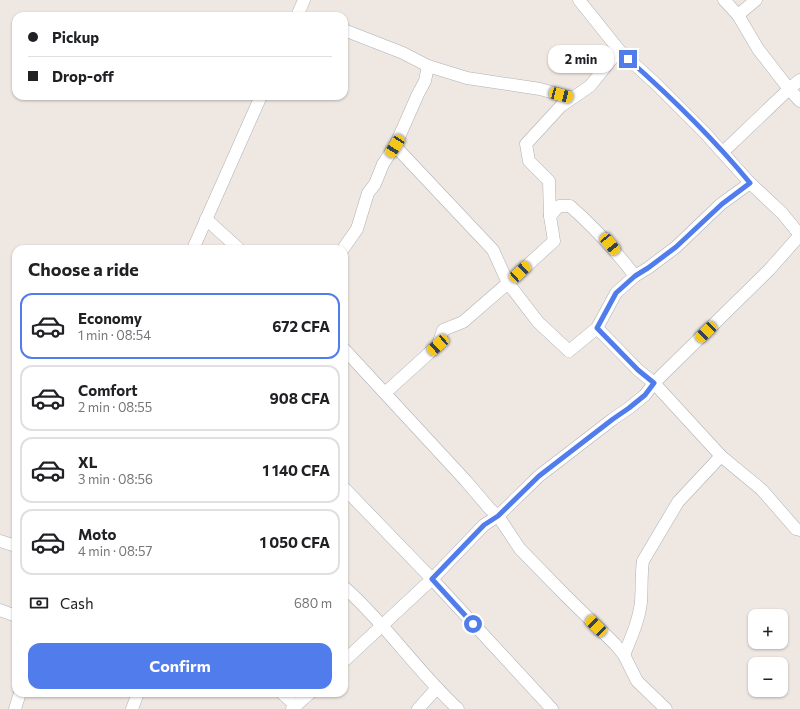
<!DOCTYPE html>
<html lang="en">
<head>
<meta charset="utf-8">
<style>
  :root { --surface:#fff; --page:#f2f2f2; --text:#202124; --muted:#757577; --line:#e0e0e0; --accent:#517dec }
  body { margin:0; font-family:Commissioner,sans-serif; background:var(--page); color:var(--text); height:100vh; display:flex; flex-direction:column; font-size:15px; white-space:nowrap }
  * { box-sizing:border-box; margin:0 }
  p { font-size:13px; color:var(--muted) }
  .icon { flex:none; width:22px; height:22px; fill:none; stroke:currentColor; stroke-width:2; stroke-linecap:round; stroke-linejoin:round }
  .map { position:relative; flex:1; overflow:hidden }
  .sheet { position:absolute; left:12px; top:245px; width:336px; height:452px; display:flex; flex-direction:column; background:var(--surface); border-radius:12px; box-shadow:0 1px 3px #0004 }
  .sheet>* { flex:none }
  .top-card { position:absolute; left:12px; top:12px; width:336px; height:88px; border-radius:12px; box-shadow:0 1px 3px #0004; display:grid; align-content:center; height:88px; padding:0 16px; background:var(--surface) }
  .controls { position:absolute; left:748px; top:609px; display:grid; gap:8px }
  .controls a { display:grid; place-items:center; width:40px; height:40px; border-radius:8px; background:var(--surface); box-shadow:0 1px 3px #0004; font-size:20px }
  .end { position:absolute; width:18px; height:18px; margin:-9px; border:5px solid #517dec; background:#fff; box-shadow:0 0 0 2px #fff }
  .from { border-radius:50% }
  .bubble { position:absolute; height:28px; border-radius:12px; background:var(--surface); box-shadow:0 1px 3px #0004; font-size:13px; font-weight:700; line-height:28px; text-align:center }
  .car { position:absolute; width:12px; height:24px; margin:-12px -6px; border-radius:5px; box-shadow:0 0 3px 1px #0007; background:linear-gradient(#f5c518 24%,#345 0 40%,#f5c518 0 76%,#345 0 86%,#f5c518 0) }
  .top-card b { display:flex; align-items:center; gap:14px; height:38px; font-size:15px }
  .top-card b+b { border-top:1px solid var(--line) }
  .top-card i { width:10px; height:10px; background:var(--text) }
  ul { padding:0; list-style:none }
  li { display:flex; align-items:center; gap:12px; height:66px; margin:0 8px 6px; padding:0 8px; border:2px solid var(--line); border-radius:12px }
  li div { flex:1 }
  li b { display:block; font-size:15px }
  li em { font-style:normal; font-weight:700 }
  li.active { border-color:var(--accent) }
  li>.icon { width:36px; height:36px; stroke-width:1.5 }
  h2 { padding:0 16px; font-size:18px; line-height:48px }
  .pay { display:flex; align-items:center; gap:10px; height:44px; padding:0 16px; font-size:15px }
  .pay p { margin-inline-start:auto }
  .button { display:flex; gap:8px; margin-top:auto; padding:8px 16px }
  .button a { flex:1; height:46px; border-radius:12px; background:var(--accent); color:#fff; font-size:16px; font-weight:700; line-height:46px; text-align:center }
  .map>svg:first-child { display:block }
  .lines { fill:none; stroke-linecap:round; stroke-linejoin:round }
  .minor-casing { stroke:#aeb1b9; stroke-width:13 }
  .minor { stroke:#fff; stroke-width:12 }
  .route { stroke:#517dec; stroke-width:5 }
</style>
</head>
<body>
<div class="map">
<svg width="800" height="709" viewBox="0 0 800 709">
  <rect width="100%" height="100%" fill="#eee7e2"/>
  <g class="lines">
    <defs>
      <g id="minor">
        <path d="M579,0L619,50L657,85L705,133L750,183L782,213L800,235"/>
        <path d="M724,0L738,15L758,49L789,89L800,101"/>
        <path d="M738,15L756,0"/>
        <path d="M297,16L304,0"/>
        <path d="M344,30L403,53L428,66L467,78L540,89L572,98"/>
        <path d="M619,50L590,86L561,106L526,144L529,161L549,181L550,216L559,206H570C594,227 615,250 635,276"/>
        <path d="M395,146L493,250L508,283L554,241L550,216"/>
        <path d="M723,152L789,89L800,80"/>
        <path d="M206,219L239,249"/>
        <path d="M193,249L261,96"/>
        <path d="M343,249L357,229L368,193L375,184L383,164L395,146L418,94L425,81L428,66"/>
        <path d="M597,328L616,293L635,276L648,268L676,247L721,204L750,183"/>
        <path d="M344,349L466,481L489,508L498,516L484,525L432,579L344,661"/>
        <path d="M385,393L438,345L443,330L463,322L508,283L538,322L569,351L597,328L638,370L654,383L721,456L762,490L796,529L800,530"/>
        <path d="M344,488L432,579L552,709"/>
        <path d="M0,541L16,546"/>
        <path d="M344,587C386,624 417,671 458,709"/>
        <path d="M0,610L16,616"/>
        <path d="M624,655C631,638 639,620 641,602C642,588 641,575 643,561L678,502L721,456"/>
        <path d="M282,693L296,706"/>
        <path d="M15,709L20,693"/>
        <path d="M132,709L138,693"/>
        <path d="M292,709L310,693"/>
        <path d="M418,709L436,689"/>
        <path d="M666,709L637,681L624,655L615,644L566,596L520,549L498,516L539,476L613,419L629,408L645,395L654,383L769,270L800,235"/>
      </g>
    </defs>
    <!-- minor casing -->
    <use href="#minor" class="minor-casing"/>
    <!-- minor -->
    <use href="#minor" class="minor"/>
  </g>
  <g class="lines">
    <!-- route -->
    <path class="route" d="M473,624L432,579L484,525L498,516L539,476L613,419L629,408L645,395L654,383L638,370L597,328L616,293L635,276L648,268L676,247L722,204L750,183C713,138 671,97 628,59"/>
  </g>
</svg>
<div class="controls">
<a>+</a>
<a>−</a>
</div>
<i class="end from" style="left:473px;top:624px"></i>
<i class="end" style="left:628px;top:59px"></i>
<div class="bubble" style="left:548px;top:45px;width:66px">2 min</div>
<i class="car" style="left:561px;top:95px;rotate:105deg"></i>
<i class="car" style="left:395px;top:146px;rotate:213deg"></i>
<i class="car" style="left:610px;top:244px;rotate:141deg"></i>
<i class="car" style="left:520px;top:272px;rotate:47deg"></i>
<i class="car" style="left:706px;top:332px;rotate:226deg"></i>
<i class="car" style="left:438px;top:345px;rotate:228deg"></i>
<i class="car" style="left:596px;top:626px;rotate:315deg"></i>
<div class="top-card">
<b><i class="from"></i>Pickup</b>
<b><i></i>Drop-off</b>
</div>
<section class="sheet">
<h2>Choose a ride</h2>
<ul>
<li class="active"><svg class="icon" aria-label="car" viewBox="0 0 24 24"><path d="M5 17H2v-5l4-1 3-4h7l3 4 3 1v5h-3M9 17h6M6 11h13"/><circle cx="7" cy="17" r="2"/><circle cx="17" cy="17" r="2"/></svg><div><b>Economy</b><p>1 min · 08:54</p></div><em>672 CFA</em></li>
<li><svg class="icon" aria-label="car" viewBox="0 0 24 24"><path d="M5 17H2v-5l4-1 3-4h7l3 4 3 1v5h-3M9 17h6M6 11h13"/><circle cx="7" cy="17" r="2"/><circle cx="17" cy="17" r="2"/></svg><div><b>Comfort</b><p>2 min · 08:55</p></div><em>908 CFA</em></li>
<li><svg class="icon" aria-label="car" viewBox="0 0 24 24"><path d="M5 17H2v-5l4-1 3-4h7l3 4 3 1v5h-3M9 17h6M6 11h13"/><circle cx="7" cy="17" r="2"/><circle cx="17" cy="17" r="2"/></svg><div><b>XL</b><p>3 min · 08:56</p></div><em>1 140 CFA</em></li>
<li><svg class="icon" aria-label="car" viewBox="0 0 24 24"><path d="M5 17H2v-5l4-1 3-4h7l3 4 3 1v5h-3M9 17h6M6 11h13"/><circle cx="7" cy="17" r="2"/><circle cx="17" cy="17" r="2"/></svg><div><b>Moto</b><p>4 min · 08:57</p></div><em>1 050 CFA</em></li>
</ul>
<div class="pay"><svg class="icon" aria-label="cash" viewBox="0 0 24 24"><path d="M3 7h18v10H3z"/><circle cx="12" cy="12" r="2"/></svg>Cash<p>680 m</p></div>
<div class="button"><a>Confirm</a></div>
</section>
</div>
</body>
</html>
